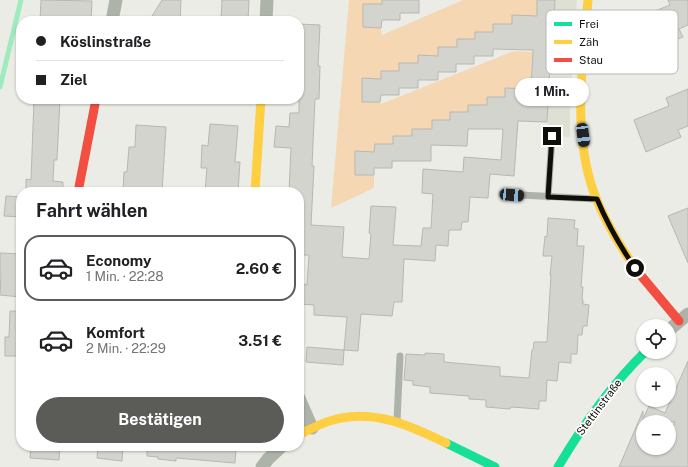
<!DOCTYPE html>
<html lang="de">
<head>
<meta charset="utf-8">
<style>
  :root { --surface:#fff; --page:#f6f6f6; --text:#202124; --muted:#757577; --line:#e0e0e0; --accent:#5b5c58 }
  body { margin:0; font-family:"Public Sans",sans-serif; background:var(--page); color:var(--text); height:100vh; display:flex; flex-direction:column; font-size:15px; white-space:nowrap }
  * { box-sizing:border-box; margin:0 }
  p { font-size:13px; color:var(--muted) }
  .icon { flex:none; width:22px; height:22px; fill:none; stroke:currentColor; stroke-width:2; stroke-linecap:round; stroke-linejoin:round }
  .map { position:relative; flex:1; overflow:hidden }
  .panel { position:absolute; left:16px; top:187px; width:288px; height:264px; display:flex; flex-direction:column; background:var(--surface); border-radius:16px; box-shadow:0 1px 3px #0004 }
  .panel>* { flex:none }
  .hud { position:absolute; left:16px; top:16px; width:288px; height:88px; border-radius:16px; box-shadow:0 1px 3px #0004; display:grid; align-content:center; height:88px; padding:0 20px; background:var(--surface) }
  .fabs { position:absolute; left:636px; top:319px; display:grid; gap:8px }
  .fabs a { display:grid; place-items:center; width:40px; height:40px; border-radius:50%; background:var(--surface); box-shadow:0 1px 3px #0004; font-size:20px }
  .end { position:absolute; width:18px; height:18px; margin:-9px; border:5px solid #0e0f0b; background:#fff; box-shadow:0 0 0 2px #fff }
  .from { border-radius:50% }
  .bubble { position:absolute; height:28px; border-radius:14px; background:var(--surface); box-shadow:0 1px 3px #0004; font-size:13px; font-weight:700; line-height:28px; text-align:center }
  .car { position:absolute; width:12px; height:24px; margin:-12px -6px; border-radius:5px; box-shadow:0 0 3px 1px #0007; background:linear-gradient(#222 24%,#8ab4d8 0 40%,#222 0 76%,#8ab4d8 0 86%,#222 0) }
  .hud b { display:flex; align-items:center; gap:14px; height:38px; font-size:15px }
  .hud b+b { border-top:1px solid var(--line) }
  .hud i { width:10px; height:10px; background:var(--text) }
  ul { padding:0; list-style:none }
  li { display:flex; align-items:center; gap:12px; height:66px; margin:0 8px 6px; padding:0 12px; border:2px solid transparent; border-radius:16px }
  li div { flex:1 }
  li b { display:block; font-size:15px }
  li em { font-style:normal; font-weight:700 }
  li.active { border-color:var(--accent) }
  li>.icon { width:36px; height:36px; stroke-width:1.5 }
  h2 { padding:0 20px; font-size:18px; line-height:48px }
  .primary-button { display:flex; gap:8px; margin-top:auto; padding:8px 20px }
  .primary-button a { flex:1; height:46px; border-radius:24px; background:var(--accent); color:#fff; font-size:16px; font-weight:700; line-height:46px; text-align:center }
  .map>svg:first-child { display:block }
  .built { fill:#dfe0d4 }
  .green { fill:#f5d7b3 }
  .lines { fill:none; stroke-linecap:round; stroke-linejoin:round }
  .stream { stroke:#9febc0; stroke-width:5 }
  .building { fill:#d4d4cf; stroke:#b7b7b3; fill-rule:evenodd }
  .lane { stroke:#aeb3aa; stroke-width:7 }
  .street { stroke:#aeb3aa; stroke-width:13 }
  .fast { stroke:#16e098; stroke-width:9 }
  .slow { stroke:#ffcf43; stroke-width:9 }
  .jam { stroke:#f24e42; stroke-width:9 }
  .route { stroke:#0e0f0b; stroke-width:5 }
  .labels { text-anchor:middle; stroke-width:3.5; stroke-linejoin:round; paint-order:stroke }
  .street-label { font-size:11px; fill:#0e0f0b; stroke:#fff }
  .key { fill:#fff; stroke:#b7b7b6; stroke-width:1 }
  .key-label { font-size:11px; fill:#0e0f0b }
</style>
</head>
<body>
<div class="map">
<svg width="688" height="467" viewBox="0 0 688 467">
  <rect width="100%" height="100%" fill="#ebece6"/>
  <!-- built -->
  <path class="built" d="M555,0H577L570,110V137L547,136L550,52H553Z"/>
  <!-- green -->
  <path class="green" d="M349,0H382V4H363V27L381,28L382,35L463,0H537V16L512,15V24L493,32H475V39H457V47L438,56L419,55L418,63H400L399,71H381V79L362,78V102H380L381,104L514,51L532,52L531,89L506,88L505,97H487V105H468V112L450,120H432V129H412V136H393V144H375L374,152L355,151V175H374V188L331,208Z"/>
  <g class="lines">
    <!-- stream -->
    <path class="stream" d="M0,87L21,0"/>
  </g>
  <!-- building -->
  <g class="building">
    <path d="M41,0L92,1L91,21H40Z"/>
    <path d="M162,0H181L180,21H149Z"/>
    <path d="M222,0H249L248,21H221Z"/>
    <path d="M382,0H419V13H400V20H382L381,28L363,27V4H382Z"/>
    <path d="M537,0H555L553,44L551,43L547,122L518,121L514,176L490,174L488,198L470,197L468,222H462L461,230H449L448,246L436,245L435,261L404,259L402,302H394L392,316L361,314L358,351L344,350L347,317L314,315V305L301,304L302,284L307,285L309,255H299V192H289L291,148L274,147L276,126L289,127L290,113H299V24L320,25L318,66H320L319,99H315L312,166H314L311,225L344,227L342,257L369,259L371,234L369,233L371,206L396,207L393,245L421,246L423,228H431L433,194L422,193L423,169L463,172L464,157L501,160L503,129H468L467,146L431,145V161H392V168H374V175H355V151L374,152L375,144H393V136H412V129H432V120H450V112H468V105H487V97H505V88L531,89L533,50L493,49V56H474V64H456V72H438V80H418V88H399V95H381L380,102H362V78L381,79V71H399V63H418V55L438,56V47H457V39H475V32H493V24H512V15L537,16Z"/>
    <path d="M668,0H688V25L679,29L683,37L647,51L635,19L670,5Z"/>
    <path d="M688,89V126L678,130L681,137L646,152L634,120L669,106L666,98Z"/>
    <path d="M34,99H60L57,160H54L53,181L63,182V192H26V179L31,180Z"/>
    <path d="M210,124L238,126L235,162H240L238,192H205L207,168H201L202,145L208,146Z"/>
    <path d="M136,125L166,127L162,192H123L124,172H127L129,147H135Z"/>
    <path d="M6,196L21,197V217L4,216Z"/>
    <path d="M688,208V263L668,216Z"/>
    <path d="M548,218L575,220L574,228L578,229L577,246H584L581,287H583L582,300H583V304L589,305L587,326H583L582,335H578L577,354H571V363L559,362L557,381L547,380L546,401H539V409L511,407L510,409L486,407V400L469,399V396L430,393V387L413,385V381L404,380L406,354L425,355V353L444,354V362L500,367V376L529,378L532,350H533L534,342H547L551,275H550L552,256H543L545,236L547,237Z"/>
    <path d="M0,253L21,254V297L0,295L1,275L0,274Z"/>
    <path d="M10,311H21V356H5V337H9Z"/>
    <path d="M307,347L344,350L343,365L306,362Z"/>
    <path d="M688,361V467H619L643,411V419L649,406L665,413ZM643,422H675L669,435V448H643Z"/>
    <path d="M31,446H60L59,460L30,458Z"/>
    <path d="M98,446H123L122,461L97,458Z"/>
    <path d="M147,446H236L235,463L176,458V461L158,459V457L147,456Z"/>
  </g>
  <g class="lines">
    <!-- lane -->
    <g class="lane">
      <path d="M502,194L595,199"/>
      <path d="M548,197L552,136"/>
      <path d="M397,421L400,356"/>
    </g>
    <!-- street -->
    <g class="street">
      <path d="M112,21L116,0"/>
      <path d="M266,21L267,0"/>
      <path d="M669,330L688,314"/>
      <path d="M299,398L312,428"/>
      <path d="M262,467L268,459L282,446"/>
    </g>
    <!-- fast -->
    <g class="fast">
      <path d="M446,443L495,467"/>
      <path d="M558,467C583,425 610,386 645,352"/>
    </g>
    <!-- slow -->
    <g class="slow">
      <path d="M588,0C583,60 573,125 591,184C601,216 619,245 638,272"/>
      <path d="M255,192L261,99"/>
      <path d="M299,435C310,429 321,423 333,420C373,408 411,426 446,443"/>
    </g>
    <!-- jam -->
    <g class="jam">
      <path d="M78,192L96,99"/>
      <path d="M638,272L679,321"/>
    </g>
  </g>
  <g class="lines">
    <!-- route -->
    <path class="route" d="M552,136L548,197L597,199C607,223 620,246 635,268"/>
  </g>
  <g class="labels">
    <!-- street labels -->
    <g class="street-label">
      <text transform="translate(599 407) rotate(-53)" y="4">Stettinstraße</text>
    </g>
  </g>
  <!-- legend -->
  <rect x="546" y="10" width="132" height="64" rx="6" class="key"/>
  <rect x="554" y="22" width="18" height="4" fill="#16e098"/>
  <rect x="554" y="40" width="18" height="4" fill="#ffcf43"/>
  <rect x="554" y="58" width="18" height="4" fill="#f24e42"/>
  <g class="key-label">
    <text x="579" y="28">Frei</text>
    <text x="579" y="46">Zäh</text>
    <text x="579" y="64">Stau</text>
  </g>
</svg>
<div class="fabs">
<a><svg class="icon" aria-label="locate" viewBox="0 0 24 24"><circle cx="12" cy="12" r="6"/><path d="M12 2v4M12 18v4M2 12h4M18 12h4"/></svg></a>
<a>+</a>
<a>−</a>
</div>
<i class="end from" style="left:635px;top:268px"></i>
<i class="end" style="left:552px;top:136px"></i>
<div class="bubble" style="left:515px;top:78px;width:74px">1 Min.</div>
<i class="car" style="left:583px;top:135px;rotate:173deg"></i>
<i class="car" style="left:512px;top:195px;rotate:94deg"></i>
<div class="hud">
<b><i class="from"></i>Köslinstraße</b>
<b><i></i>Ziel</b>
</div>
<section class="panel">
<h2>Fahrt wählen</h2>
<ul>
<li class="active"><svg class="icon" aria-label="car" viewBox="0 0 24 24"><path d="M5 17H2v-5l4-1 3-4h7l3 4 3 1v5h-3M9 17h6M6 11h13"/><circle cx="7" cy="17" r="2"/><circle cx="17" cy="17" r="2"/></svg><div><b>Economy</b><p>1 Min. · 22:28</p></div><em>2.60 €</em></li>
<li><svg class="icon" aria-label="car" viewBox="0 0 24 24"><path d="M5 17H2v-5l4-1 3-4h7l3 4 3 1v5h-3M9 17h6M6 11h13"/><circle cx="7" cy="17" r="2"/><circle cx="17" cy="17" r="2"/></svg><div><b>Komfort</b><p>2 Min. · 22:29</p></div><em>3.51 €</em></li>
</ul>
<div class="primary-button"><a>Bestätigen</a></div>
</section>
</div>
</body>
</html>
